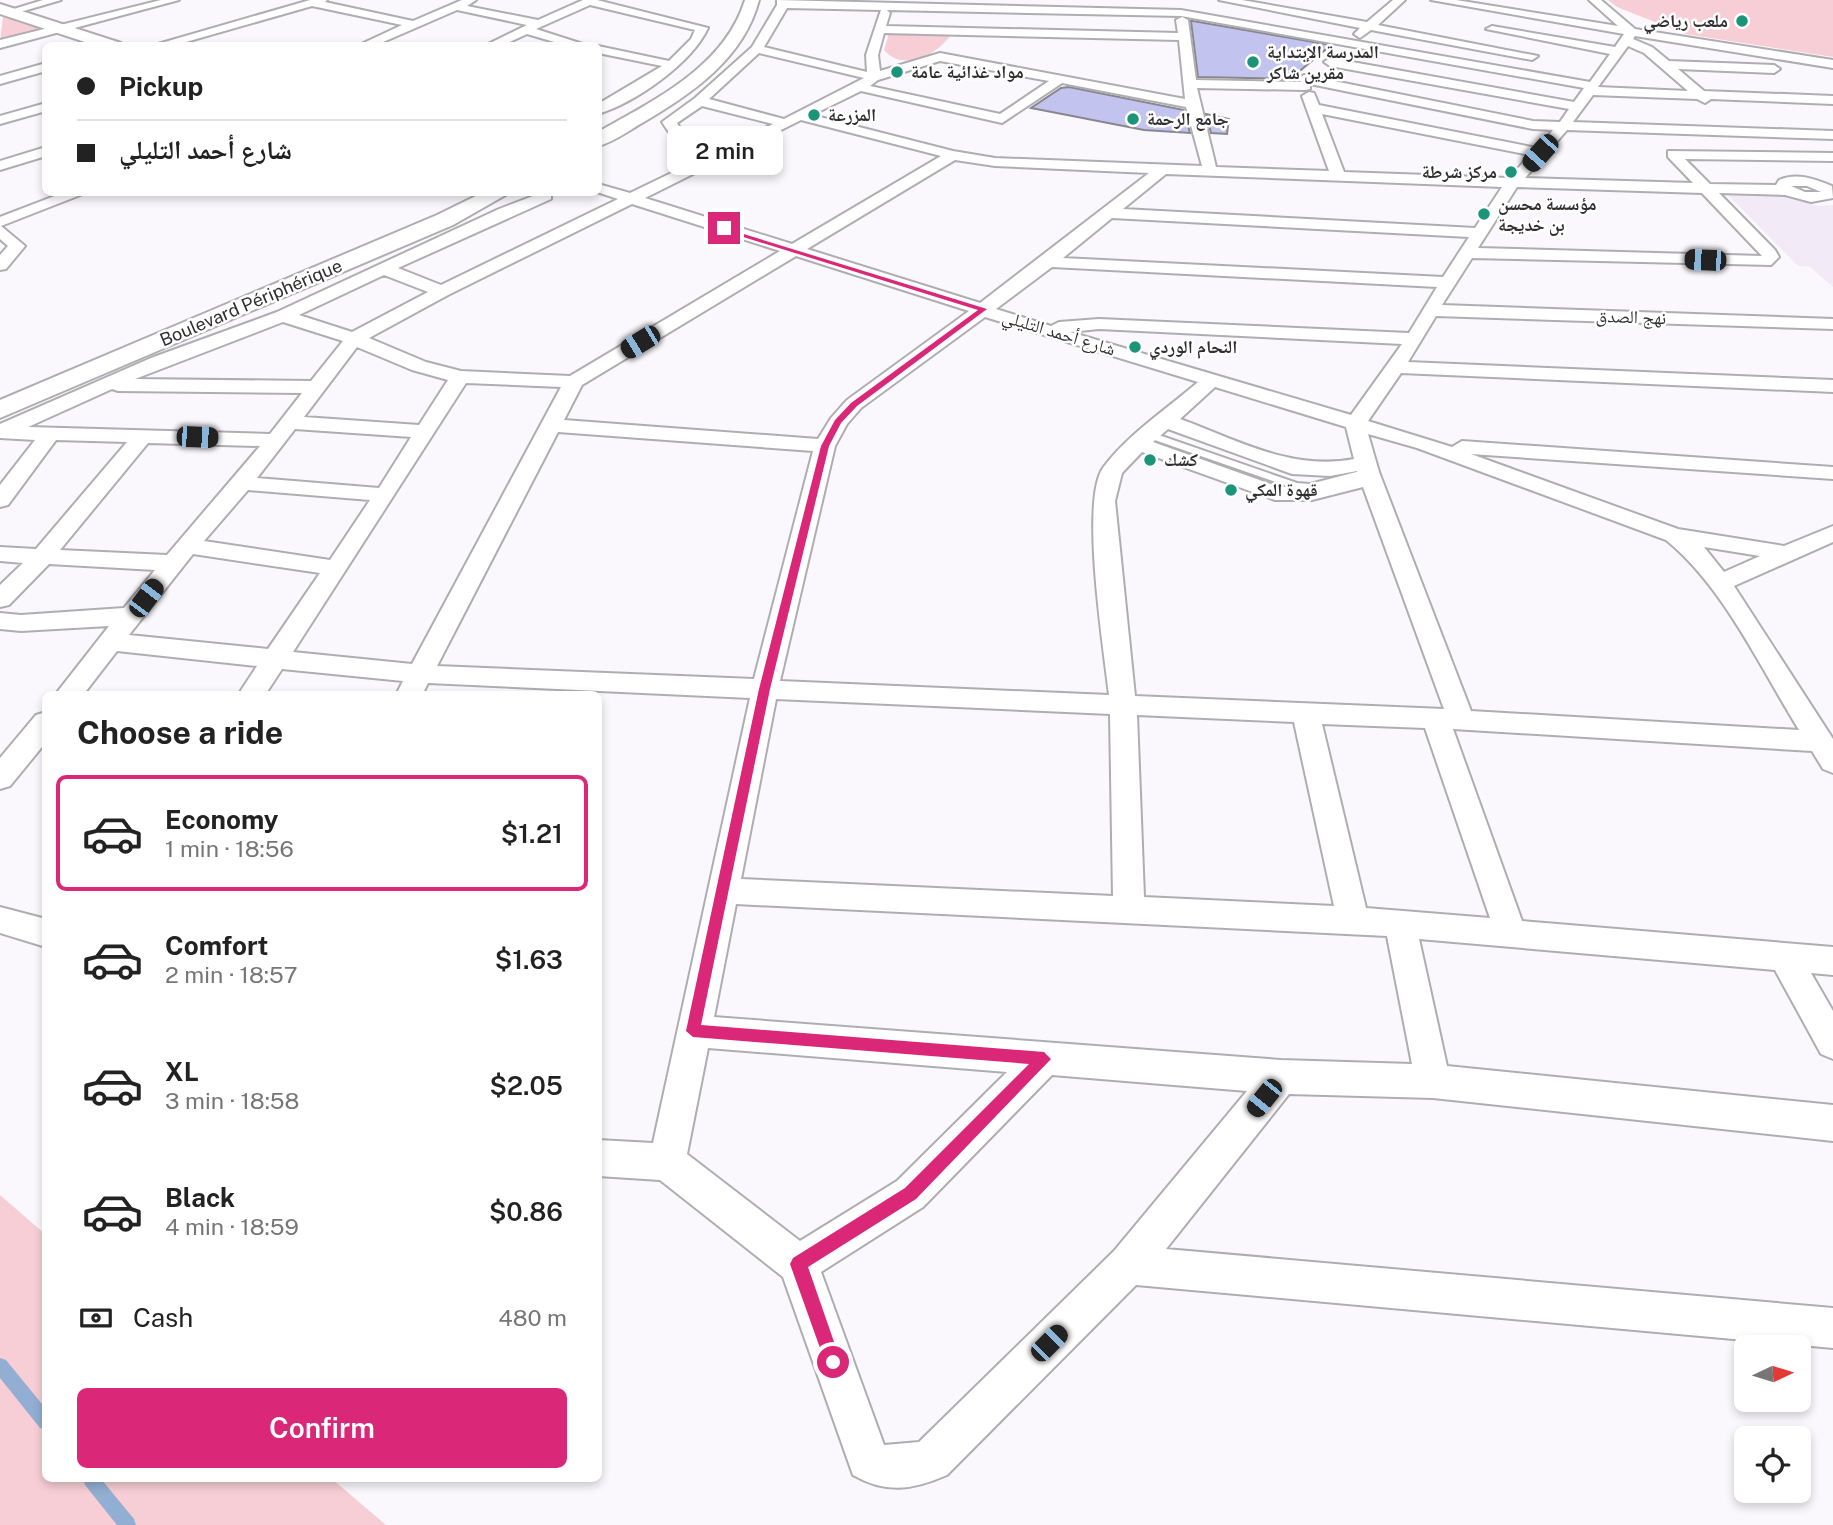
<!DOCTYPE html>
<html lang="en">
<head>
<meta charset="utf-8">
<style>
  :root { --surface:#fff; --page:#f2f2f2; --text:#222; --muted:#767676; --line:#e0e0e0; --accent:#db2777 }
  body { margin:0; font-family:"Public Sans","Noto Naskh Arabic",sans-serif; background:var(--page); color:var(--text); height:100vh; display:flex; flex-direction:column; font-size:26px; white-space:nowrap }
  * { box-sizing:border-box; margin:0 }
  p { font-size:23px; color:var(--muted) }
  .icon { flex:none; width:38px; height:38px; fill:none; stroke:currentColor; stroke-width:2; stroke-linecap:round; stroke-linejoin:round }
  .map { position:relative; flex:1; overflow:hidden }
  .panel { position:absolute; left:42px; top:691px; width:560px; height:791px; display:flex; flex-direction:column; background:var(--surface); border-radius:10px; box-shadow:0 4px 10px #0003 }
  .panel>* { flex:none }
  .hud { position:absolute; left:42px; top:42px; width:560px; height:154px; border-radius:10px; box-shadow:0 4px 10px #0003; display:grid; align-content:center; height:154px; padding:0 35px; background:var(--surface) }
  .needle { width:46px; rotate:86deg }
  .tools { position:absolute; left:1734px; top:1335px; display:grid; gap:14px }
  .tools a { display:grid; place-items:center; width:77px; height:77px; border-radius:10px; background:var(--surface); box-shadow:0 4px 10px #0003; font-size:35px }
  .end { position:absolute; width:32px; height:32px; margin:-16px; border:9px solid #db2777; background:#fff; box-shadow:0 0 0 4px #fff }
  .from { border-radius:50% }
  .bubble { position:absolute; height:49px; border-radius:10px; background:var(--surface); box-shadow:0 4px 10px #0003; font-size:23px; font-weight:600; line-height:49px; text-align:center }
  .car { position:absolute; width:21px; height:42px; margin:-21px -10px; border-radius:9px; box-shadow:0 0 5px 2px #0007; background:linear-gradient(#222 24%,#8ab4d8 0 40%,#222 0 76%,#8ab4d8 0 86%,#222 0) }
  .hud b { display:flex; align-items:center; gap:24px; height:66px; font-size:26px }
  .hud b+b { border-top:2px solid var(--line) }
  .hud i { width:18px; height:18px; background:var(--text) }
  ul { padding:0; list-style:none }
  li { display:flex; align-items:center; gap:21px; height:116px; margin:0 14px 10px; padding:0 21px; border:4px solid transparent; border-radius:10px }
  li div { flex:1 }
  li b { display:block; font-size:26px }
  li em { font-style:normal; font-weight:600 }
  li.current { border-color:var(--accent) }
  li>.icon { width:63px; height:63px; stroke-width:1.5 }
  h2 { padding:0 35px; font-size:32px; line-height:84px }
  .pay { display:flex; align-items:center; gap:18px; height:77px; padding:0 35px; font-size:26px }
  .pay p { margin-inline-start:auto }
  .cta { display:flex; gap:14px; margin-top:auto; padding:14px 35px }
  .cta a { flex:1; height:80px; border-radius:10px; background:var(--accent); color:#fff; font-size:28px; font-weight:600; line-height:80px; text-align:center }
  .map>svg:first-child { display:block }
  .built { fill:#f2ebf7 }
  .green { fill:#f7ced5 }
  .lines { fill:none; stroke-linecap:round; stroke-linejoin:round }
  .stream { fill:#93aed3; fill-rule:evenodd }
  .building { fill:#c2c3ef; stroke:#87878c; stroke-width:2 }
  .lane-casing { stroke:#b0adb2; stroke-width:4 }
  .street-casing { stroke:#b0adb2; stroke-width:4 }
  .secondary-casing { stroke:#b0adb2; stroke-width:4 }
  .highway-casing { stroke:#b0adb2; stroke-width:4 }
  .lane { fill:#fff; fill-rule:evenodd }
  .street { fill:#fff; fill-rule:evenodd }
  .secondary { fill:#fff; fill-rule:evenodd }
  .highway { fill:#fff; fill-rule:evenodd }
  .route { fill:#db2777 }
  .poi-dot { fill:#1c947a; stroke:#fff; stroke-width:2.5 }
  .labels { text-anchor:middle; stroke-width:5; stroke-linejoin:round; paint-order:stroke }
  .far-poi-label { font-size:18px; font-weight:bold; fill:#2f2e30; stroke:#fff; text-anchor:start }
  .far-street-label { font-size:18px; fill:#2f2e30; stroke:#fff }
</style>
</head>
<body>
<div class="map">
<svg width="1833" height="1525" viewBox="0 0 1833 1525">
  <rect width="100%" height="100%" fill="#fbf8fd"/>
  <!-- built -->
  <path class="built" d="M1726,193L1780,196L1819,206L1833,205V287L1810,267L1798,266Z"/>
  <!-- green -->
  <g class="green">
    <path d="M1608,0H1833V57L1685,34L1617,7Z"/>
    <path d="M3,16L46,30L0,42Z"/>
    <path d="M890,30L952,33C939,54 903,73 884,50Z"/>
    <path d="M0,1195L45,1234L46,1479H332L386,1525H0Z"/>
  </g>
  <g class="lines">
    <!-- stream -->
    <g class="stream">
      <path d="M0,1358L6,1360L46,1409V1430L40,1428L0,1378Z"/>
      <path d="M83,1479H101L134,1519L136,1525H117L85,1485Z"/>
    </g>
  </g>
  <!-- building -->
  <g class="building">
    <path d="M1191,21H1193L1331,45L1290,79L1198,77Z"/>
    <path d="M1069,87L1184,110L1190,133L1144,130L1031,108L1061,88Z"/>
    <path d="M1206,114L1229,119L1227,134L1211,133Z"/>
  </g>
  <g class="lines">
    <defs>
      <path id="lane" d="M1150,432L1297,483L1310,484L1368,469L1373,472L1372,474L1310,490L1296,489L1146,437L1145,435Z"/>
      <g id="street">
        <path d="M43,0H61L10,15L4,12Z"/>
        <path d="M161,0H179L0,48V40Z"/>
        <path d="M310,0H327L325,2L413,21L462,0H476L467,6L538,20L583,0H597L708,28C692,63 635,103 598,114V104L662,66L598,53V46L669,61L691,39L695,30L590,5L536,29L589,46H568L527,34L501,46H484L527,25L457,10L374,46H357L402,25L312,6L172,46H151Z"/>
        <path d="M777,0L1181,10L1590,82L1610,54L1486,29L1492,26L1615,47L1624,34L1431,0H1456L1618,26L1589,0H1601L1635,29L1833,60V68L1635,36L1633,39L1652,47L1669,61L1774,65L1780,69L1774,73L1678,69L1704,91L1833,96V104L1711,99L1705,103L1697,99L1593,95L1573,122L1833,131V139L1567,130L1525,178L1693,183L1668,157V151L1833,153V161L1685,159L1710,184L1776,185L1779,180C1797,172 1815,179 1832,186L1833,198L1811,202L1785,195L1719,193L1775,250L1779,257L1771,265L1472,258L1442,305L1833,319V329L1436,316L1408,362L1833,380V392L1401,373L1368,421L1452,447L1462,441L1833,467V479L1471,454L1678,529L1784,546L1833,526V542L1734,586L1833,739V773L1823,769L1812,751L1453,729L1522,921L1833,947V975L1811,973L1833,1011V1059L1821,1054L1775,970L1419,939L1447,1066L1833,1105V1141L1433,1098L1289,1094L1166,1249L1833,1308V1348L1136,1285L947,1475C913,1490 886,1494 853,1475L783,1277L660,1180L598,1176V1140L653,1143L750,698L428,683L422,695H396L403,681L282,669L265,695H238L257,666L117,651L83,695H55L109,626L21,631L0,629V613L21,615L124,608L155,570L49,564L9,605L0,607V585L23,563L0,561V547L36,549L127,442L56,440L8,505L0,507V485L35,440L0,438V424L151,358L277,312L499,209L541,193H551V199L398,268L441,285L618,199L597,192L598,184L630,193L725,147L670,134L662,122L695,98L752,47L777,5ZM787,8L881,10L866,55L867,72L764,47ZM887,10L1181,16L1584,88L1574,102L1330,58L1324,62L1330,66L1569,109L1560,122L1533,121L1304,75L1298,79L1301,82L1196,80L1188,20L1182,17L1176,20L1178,33L886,26L890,13ZM884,33L1179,40L1185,99L940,53L880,71L878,55ZM1628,46L1644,53L1688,91L1598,87ZM759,53L864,78L784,119L709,99ZM940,61L1049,81L1000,114L870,86L878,80ZM1062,83L1186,107L1202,166L995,158L953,151L812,115L861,91L1002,123ZM1310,84L1533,129L1553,130L1537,148L1319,105L1314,93L1309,92L1302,96L1329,171L1216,167L1197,88L1305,90L1310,89ZM702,106L773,124L737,141L680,128L677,123ZM1322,114L1530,155L1509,178L1344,172ZM801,120L941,156L792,244L645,198ZM955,160L995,166L1149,173L980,303L807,249ZM1166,174L1502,187L1475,228L1123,209ZM1791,186H1807L1821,192H1805ZM1517,187L1702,193L1762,256L1478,248ZM632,204L780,251L570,376L461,371L426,362L369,338L448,295ZM1112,218L1469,237L1443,277L1063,258ZM796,256L969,311L847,400L831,418L818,439L564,420L582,385ZM1052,267L1437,287L1409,333L1099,319L1059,322L1051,326L996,309ZM384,275L428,292L352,332L299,315ZM985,317L1198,382C1167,409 1127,435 1103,468C1080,501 1104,650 1109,695L780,681L835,446L847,424L861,408ZM283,322L343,341L311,381L135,379ZM1099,329L1402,344L1351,415L1070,332ZM357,347L412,370L448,380L419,425L304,417ZM466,383L561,387L412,664L293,652ZM1215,387L1346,427L1354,459C1291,471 1238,440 1180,419ZM112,389L118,391L302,393L270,434L28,427ZM295,429L411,437L379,488L257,478ZM1168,429L1292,474L1330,476L1357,471L1358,475L1312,487H1279L1153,442ZM558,432L813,451L754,679L437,666ZM1368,434L1417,448L1666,540C1723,586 1760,667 1799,730L1471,711L1379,472ZM148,443L260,446L167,555L60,550ZM1142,452L1275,500H1312L1363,487L1444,709L1135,696L1115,501L1122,473ZM248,490L370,500L330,560L204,541ZM1704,547L1760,556L1724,572ZM193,554L320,573L268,649L129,635ZM776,699L1110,714L1113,896L741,879ZM1137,715L1294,722L1334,906L1144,897ZM1322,724L1425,728L1490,918L1366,908ZM736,904L1387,936L1412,1064L1281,1060L714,1017ZM708,1048L1007,1072L897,1181L800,1241L687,1154ZM1052,1075L1247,1091L1114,1251L919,1442L884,1445L821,1272L923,1207Z"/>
        <path d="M1219,0H1242L1367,22L1393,0H1405L1378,25L1538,56L1532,60L1371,30L1360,38L1354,34L1360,28Z"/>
        <path d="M46,63V71L0,84V76Z"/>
        <path d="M46,103V111L0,124V116Z"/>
        <path d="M46,147V156L0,170V161Z"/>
        <path d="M65,192H88L1,226L25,246L6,269L0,270V255L8,246L0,239V217Z"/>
        <path d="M46,712V742L10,786L0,789V758L36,715Z"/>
        <path d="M0,907L46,919V947L0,933Z"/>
      </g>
      <path id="secondary" d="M0,4L121,43L123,46H97L0,14Z"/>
      <g id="highway">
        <path d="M745,0H759C744,58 692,94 642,123C628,131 614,142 598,146V132C655,100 725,66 745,0Z"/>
        <path d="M484,192H511L453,225L0,418V400L437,215Z"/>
      </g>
    </defs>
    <!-- lane casing -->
    <use href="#lane" class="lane-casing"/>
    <!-- street casing -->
    <use href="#street" class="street-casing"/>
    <!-- secondary casing -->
    <use href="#secondary" class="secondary-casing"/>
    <!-- highway casing -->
    <use href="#highway" class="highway-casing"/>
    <!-- lane -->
    <use href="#lane" class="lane"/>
    <!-- street -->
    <use href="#street" class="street"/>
    <!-- secondary -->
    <use href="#secondary" class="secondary"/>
    <!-- highway -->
    <use href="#highway" class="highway"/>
  </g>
  <!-- route -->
  <path class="route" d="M721,227L987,309L857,406L841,423L829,446L770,689L701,1025L1044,1052L1051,1059L916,1199L808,1267L841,1362L839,1368L833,1370L827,1368L825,1362L790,1264L793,1258L905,1188L1029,1064L693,1037L686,1031L759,689L821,446L835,420L851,403L978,310L721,230Z"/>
  <!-- markers -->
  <g class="poi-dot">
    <circle cx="1742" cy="21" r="7"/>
    <circle cx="1253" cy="62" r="7"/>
    <circle cx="897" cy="72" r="7"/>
    <circle cx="814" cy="115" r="7"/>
    <circle cx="1133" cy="119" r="7"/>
    <circle cx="1511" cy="172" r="7"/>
    <circle cx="1484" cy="214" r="7"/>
    <circle cx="1135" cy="347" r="7"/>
    <circle cx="1150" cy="460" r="7"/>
    <circle cx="1231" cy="490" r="7"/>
  </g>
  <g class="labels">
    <!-- far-poi labels -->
    <g class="far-poi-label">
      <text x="1728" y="27" text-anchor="end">ملعب رياضي</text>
      <text x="1267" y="58">المدرسة الإبتداية<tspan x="1267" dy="21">مقرين شاكر</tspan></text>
      <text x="911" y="78">مواد غذائية عامة</text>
      <text x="828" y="121">المزرعة</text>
      <text x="1147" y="125">جامع الرحمة</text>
      <text x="1497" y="178" text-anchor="end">مركز شرطة</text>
      <text x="1498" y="210">مؤسسة محسن<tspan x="1498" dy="21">بن خديجة</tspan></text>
      <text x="1149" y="353">النحام الوردي</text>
      <text x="1164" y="466">كشك</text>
      <text x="1245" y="496">قهوة المكي</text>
    </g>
    <!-- far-street labels -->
    <g class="far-street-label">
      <text transform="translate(251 303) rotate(-23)" y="6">Boulevard Périphérique</text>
      <text transform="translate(1631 317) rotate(2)" y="6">نهج الصدق</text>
      <text transform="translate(1059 333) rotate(17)" y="6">شارع أحمد التليلي</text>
    </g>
  </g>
</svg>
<div class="tools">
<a><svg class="needle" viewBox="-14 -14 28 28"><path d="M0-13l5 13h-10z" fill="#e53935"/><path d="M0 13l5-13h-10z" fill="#767676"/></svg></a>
<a><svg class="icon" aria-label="locate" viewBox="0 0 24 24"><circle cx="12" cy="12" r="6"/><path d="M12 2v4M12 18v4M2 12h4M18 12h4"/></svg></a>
</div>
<i class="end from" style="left:833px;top:1362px"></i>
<i class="end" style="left:724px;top:228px"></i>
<div class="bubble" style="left:667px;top:126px;width:116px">2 min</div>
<i class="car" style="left:1540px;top:153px;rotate:222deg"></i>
<i class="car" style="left:1705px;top:260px;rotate:272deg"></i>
<i class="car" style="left:640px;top:342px;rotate:239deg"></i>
<i class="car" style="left:197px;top:437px;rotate:92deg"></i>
<i class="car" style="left:146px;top:598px;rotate:37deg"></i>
<i class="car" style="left:1264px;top:1098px;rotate:219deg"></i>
<i class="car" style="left:1049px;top:1343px;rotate:45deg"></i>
<div class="hud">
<b><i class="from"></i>Pickup</b>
<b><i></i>شارع أحمد التليلي</b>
</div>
<section class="panel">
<h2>Choose a ride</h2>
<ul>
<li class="current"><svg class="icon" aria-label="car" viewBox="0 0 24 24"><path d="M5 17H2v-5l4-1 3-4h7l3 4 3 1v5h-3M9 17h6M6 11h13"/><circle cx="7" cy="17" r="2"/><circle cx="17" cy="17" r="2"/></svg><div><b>Economy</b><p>1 min · 18:56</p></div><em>$1.21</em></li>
<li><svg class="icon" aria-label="car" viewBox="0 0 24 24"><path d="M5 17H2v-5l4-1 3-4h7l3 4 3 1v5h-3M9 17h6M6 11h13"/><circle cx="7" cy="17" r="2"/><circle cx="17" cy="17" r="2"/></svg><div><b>Comfort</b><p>2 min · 18:57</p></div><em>$1.63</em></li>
<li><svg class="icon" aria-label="car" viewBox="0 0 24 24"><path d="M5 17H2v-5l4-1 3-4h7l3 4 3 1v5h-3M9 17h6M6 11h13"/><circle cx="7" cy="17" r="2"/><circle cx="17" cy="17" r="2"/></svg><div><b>XL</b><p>3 min · 18:58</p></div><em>$2.05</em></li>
<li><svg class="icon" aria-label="car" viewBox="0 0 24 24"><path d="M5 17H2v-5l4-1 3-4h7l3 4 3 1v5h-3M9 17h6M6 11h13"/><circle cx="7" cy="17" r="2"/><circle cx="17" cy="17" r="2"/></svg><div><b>Black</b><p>4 min · 18:59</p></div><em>$0.86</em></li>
</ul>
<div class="pay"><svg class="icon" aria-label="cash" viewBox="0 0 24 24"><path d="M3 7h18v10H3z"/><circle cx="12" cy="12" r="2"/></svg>Cash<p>480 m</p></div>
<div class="cta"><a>Confirm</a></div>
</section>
</div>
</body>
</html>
